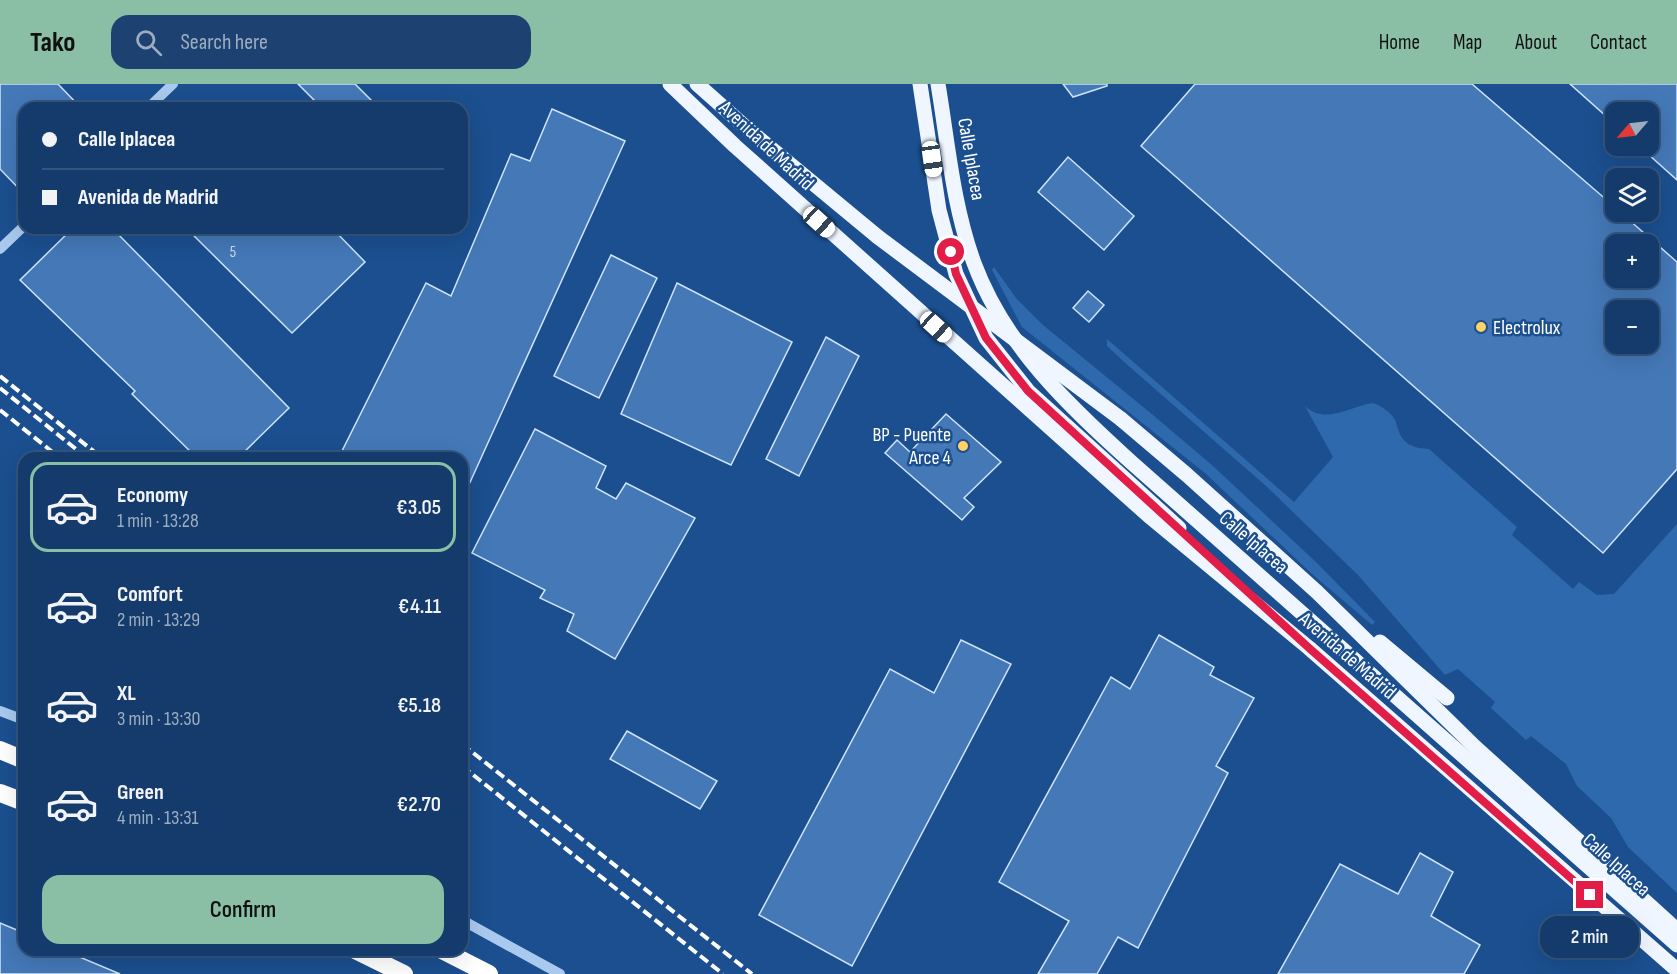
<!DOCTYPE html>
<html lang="en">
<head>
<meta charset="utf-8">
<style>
  :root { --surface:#143b6b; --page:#1d4271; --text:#f1f3f6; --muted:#9dadc1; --line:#33557e; --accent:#8abfa5 }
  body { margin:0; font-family:"Sofia Sans Condensed",sans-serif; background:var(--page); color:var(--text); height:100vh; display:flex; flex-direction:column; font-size:22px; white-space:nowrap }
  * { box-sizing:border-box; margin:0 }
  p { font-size:20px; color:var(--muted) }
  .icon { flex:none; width:33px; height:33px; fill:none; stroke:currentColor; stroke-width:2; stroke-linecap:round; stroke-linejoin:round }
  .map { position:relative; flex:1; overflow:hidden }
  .side { position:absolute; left:18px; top:368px; width:450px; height:504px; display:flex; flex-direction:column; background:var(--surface); border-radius:18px; box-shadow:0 6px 24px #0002,0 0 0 2px var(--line) }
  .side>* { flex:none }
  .top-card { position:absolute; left:18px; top:18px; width:450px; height:132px; border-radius:18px; box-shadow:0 6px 24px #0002,0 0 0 2px var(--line); display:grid; align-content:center; height:132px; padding:0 24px; background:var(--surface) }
  .needle { width:39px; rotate:242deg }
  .controls { position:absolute; left:1605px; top:18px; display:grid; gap:12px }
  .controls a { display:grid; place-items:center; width:54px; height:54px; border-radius:12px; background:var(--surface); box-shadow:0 6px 24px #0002,0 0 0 2px var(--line); font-size:30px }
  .end { position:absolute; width:27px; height:27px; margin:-14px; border:8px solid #e11d48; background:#fff; box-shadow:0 0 0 3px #fff }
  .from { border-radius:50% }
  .bubble { position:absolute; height:42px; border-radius:18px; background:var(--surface); box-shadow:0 6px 24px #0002,0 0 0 2px var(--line); font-size:20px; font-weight:600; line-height:42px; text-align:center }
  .car { position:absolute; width:18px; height:36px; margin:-18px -9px; border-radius:8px; box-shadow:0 0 4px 2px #0007; background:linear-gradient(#fff 24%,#345 0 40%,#fff 0 76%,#345 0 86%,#fff 0) }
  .top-card b { display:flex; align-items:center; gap:21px; height:57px; font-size:22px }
  .top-card b+b { border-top:2px solid var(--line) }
  .top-card i { width:15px; height:15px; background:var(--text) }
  ul { padding:10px 0 0; list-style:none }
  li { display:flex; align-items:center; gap:18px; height:90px; margin:0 12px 9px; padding:0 12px; border:3px solid transparent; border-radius:18px }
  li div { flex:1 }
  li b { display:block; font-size:22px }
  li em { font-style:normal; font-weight:600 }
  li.current { border-color:var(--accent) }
  li>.icon { width:54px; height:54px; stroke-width:1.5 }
  .cta { display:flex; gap:12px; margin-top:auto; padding:12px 24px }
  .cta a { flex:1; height:69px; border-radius:18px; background:var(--accent); color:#111; font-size:24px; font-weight:600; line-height:69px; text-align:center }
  header { display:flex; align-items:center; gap:36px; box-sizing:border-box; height:84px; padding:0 30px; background:var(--accent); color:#111 }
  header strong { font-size:28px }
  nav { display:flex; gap:33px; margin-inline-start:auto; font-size:21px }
  .search { width:420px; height:54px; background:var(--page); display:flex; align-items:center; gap:15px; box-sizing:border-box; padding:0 21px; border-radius:18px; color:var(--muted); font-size:22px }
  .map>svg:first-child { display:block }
  .green { fill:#2e69ad }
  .building { fill:#4478b7; stroke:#cfe3fa; stroke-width:1.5; fill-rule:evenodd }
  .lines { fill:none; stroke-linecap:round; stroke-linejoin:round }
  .minor { stroke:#a9c9ee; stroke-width:10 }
  .major { stroke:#f0f6ff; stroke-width:15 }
  .highway { stroke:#fff; stroke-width:18 }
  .rail { stroke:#fff; stroke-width:4; stroke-dasharray:10 4.5; stroke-linecap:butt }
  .major-bridge { stroke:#f0f6ff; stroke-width:15 }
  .route { stroke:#e11d48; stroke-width:8 }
  .poi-dot { fill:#ffd166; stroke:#1b4f8f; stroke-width:2 }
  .labels { text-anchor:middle; stroke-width:5; stroke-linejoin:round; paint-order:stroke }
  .number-label { font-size:16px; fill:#d0dded }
  .street-label { font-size:20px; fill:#fff; stroke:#1b4f8f }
  .poi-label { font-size:20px; fill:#fff; stroke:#1b4f8f; text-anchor:start }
</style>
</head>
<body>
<header>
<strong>Tako</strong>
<div class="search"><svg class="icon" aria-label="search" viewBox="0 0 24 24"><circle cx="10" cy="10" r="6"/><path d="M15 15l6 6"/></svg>Search here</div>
<nav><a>Home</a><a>Map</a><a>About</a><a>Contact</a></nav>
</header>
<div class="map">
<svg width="1677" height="890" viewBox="0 0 1677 890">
  <rect width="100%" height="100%" fill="#1b4f8f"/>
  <!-- green -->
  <g class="green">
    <path d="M994,183L1016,214L1043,241L1153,331L1213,382L1316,478L1375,538L1372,541L1312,490L1205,389L1022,243L992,186Z"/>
    <path d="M1107,255L1294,418L1333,373L1305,322C1325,341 1349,323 1372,319C1379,320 1392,329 1395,336C1397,339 1396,342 1398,345C1403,361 1414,364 1429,365L1517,443L1512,451L1573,505L1579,498L1597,511L1614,510L1677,440V809L1628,763L1611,734L1577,702L1566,680L1531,652L1526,656L1491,624L1495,618L1458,585L1445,591L1358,491L1266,402L1123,277L1107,262Z"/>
  </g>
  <!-- building -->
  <g class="building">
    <path d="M0,0H58L81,24H24V110L0,85Z"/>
    <path d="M298,0H355L379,24H322Z"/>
    <path d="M1063,0H1107V2L1073,13Z"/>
    <path d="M1195,0H1472L1616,124V128H1620L1677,178V385L1603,469L1141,62ZM1616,160H1648V194H1616ZM1616,226H1648V260H1616Z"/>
    <path d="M1570,0H1677V96L1639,62H1648V28H1616V41Z"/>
    <path d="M552,25L625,57L462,416V374H354L342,367L426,199L451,212L511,70L530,77Z"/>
    <path d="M1068,73L1134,132L1104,166L1038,108Z"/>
    <path d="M73,144H112L289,324L238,374H197L132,310L135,307L20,196Z"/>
    <path d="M186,144H332L365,178L292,249Z"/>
    <path d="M611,171L657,194L599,314L554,292Z"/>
    <path d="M677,199L792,258L731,381L621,330Z"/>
    <path d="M1088,207L1104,221L1089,238L1073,224Z"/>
    <path d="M826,253L859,272L799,392L766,375Z"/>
    <path d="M946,330L1001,378L964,414L974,423L962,436L885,369L897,356L910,368Z"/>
    <path d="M535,345L606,382L596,404L616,415L626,399L695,434L615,575L567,547L574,530L540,514L545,506L472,469Z"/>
    <path d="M1159,551L1214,583L1210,591L1254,614L1216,682L1228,689L1138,864L1118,853L1097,890H1038L1069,837L999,798L1111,593L1130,605Z"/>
    <path d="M961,556L1011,580L852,882L759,831L890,585L934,609Z"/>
    <path d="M627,647L717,697L700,725L610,675Z"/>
    <path d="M1420,769L1453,788L1431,832L1480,861L1464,890H1278L1340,780L1398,810Z"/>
    <path d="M0,839L24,849V866H63L120,890H0Z"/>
  </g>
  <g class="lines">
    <!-- minor -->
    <g class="minor">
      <path d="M148,24L173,0"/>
      <path d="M0,165L24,142"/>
      <path d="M0,627L24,636"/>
      <path d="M462,836L560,890"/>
    </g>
    <!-- major -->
    <g class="major">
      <path d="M670,0L735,62L1149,432L1309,564L1677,886"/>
      <path d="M697,0L750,47L878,153"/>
      <path d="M920,0L939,126L956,190L986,254L1028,307L1179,444"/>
      <path d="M938,0C948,60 953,122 974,179C1005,262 1067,320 1131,378L1677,861"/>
      <path d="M1121,335L1187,391L1317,508L1475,663L1677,846"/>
      <path d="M1380,558L1447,614"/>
    </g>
    <!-- highway -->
    <g class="highway">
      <path d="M0,666L24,676"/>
      <path d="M0,709L24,718"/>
      <path d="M355,866L404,890"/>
      <path d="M442,866L489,890"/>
    </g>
    <!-- rail -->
    <g class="rail">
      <path d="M0,292L102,374"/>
      <path d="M0,304L87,374"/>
      <path d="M0,326L60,374"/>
      <path d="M462,660L752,890"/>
      <path d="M462,682L723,890"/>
    </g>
    <!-- major-bridge -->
    <path class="major-bridge" d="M878,153L1121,335"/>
  </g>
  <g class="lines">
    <!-- route -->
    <path class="route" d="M951,168L956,190L986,254L1028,307L1309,564L1590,811"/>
  </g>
  <!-- markers -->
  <g class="poi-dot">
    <circle cx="1481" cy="243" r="6"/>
    <circle cx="963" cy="362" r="6"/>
  </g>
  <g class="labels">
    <!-- number labels -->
    <g class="number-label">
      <text x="233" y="173">5</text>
    </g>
    <!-- street labels -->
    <g class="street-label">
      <text transform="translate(767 61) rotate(43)" y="7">Avenida de Madrid</text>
      <text transform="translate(972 75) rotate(80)" y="7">Calle Iplacea</text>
      <text transform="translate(1254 458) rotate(41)" y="7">Calle Iplacea</text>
      <text transform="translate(1348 571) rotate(41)" y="7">Avenida de Madrid</text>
      <text transform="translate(1617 780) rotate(42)" y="7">Calle Iplacea</text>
    </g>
    <!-- poi labels -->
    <g class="poi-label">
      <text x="1493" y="250">Electrolux</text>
      <text x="951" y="357" text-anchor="end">BP - Puente<tspan x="951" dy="23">Arce 4</tspan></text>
    </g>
  </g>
</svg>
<div class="controls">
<a><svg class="needle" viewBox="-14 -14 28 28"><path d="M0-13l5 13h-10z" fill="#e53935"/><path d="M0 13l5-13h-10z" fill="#9dadc1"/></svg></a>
<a><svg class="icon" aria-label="layers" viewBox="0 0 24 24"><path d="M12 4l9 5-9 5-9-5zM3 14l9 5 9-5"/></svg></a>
<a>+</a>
<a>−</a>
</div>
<i class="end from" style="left:951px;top:168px"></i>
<i class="end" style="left:1590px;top:811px"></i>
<div class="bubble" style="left:1540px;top:832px;width:99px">2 min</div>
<i class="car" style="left:932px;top:75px;rotate:172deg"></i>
<i class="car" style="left:819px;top:138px;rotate:132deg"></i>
<i class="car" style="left:936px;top:243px;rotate:132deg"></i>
<div class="top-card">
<b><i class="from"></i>Calle Iplacea</b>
<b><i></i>Avenida de Madrid</b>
</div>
<section class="side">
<ul>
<li class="current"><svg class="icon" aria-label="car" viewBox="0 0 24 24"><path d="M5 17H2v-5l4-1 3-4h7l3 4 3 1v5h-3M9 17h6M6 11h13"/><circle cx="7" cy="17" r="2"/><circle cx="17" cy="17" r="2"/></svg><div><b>Economy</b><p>1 min · 13:28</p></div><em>€3.05</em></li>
<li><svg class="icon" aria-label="car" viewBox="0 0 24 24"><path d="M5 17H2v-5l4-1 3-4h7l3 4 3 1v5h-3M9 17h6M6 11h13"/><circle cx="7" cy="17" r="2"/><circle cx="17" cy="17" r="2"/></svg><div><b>Comfort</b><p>2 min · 13:29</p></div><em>€4.11</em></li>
<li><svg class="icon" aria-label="car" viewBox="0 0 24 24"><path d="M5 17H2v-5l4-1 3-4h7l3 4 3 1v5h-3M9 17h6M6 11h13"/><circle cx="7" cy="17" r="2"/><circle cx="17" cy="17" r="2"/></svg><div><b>XL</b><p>3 min · 13:30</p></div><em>€5.18</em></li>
<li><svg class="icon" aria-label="car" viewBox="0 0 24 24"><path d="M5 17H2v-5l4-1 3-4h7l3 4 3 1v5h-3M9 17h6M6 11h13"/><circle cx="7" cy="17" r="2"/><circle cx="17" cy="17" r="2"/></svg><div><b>Green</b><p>4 min · 13:31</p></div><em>€2.70</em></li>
</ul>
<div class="cta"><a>Confirm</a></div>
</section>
</div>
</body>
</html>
